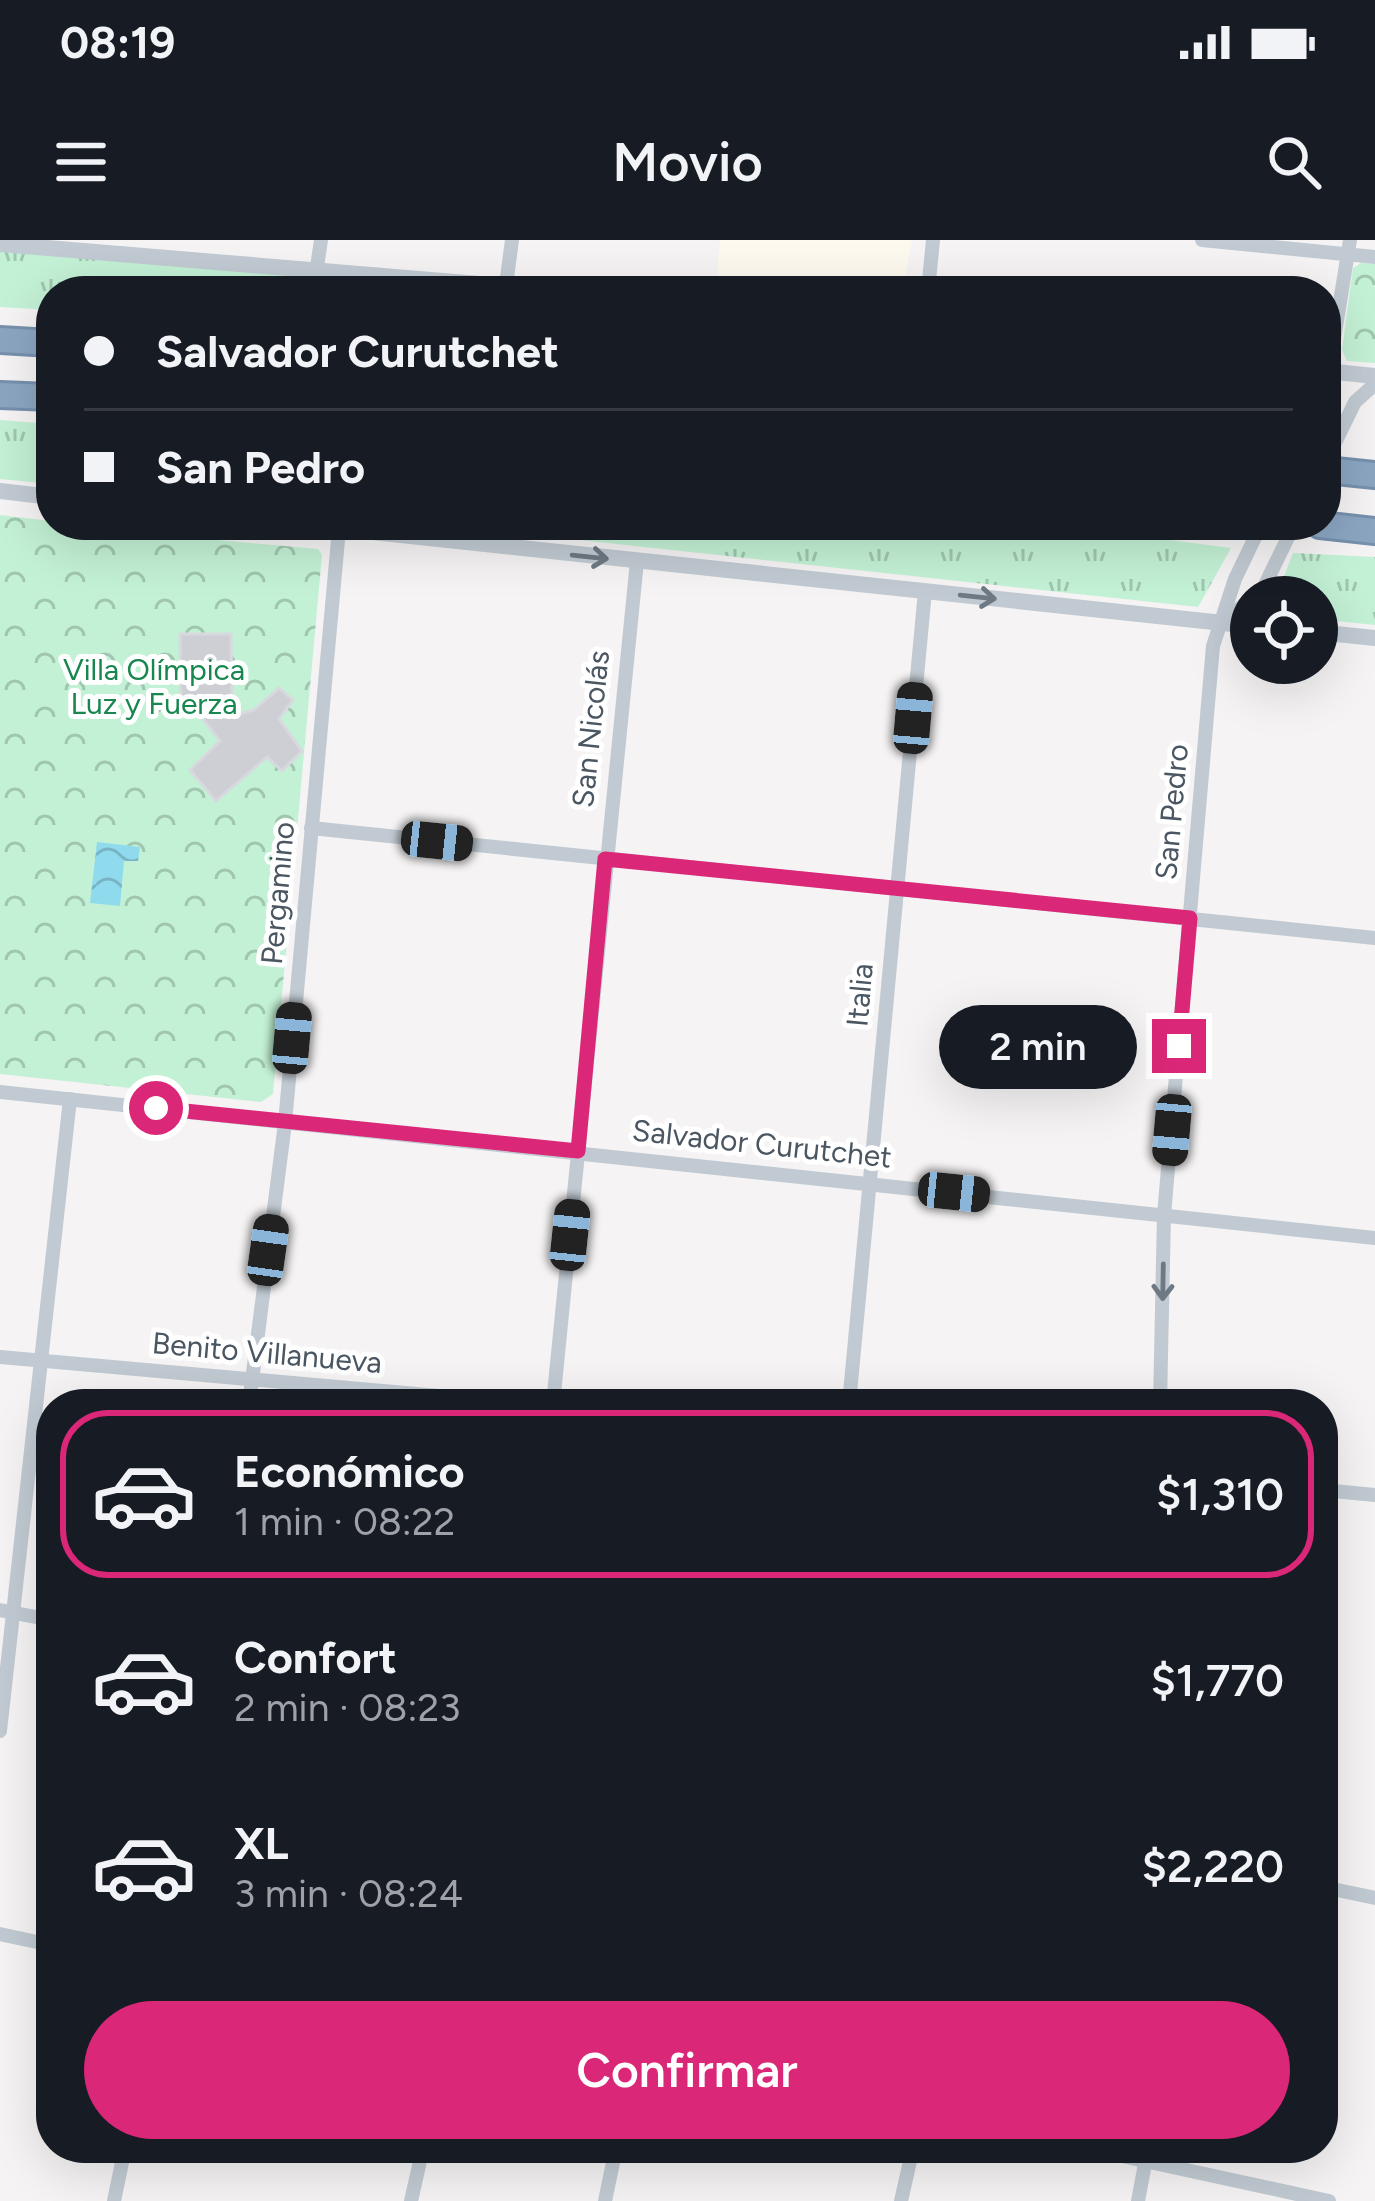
<!DOCTYPE html>
<html lang="es">
<head>
<meta charset="utf-8">
<style>
  :root { --surface:#171b24; --page:#20242c; --text:#f1f3f6; --muted:#9ea1a6; --line:#363941; --accent:#db2777 }
  body { margin:0; font-family:Figtree,sans-serif; background:var(--page); color:var(--text); height:100vh; display:flex; flex-direction:column; font-size:45px; white-space:nowrap }
  * { box-sizing:border-box; margin:0 }
  p { font-size:39px; color:var(--muted) }
  .icon { flex:none; width:66px; height:66px; fill:none; stroke:currentColor; stroke-width:2; stroke-linecap:round; stroke-linejoin:round }
  .map { position:relative; flex:1; overflow:hidden }
  .details { position:absolute; left:36px; top:1149px; width:1302px; height:774px; display:flex; flex-direction:column; background:var(--surface); border-radius:48px; box-shadow:0 12px 48px #0002 }
  .details>* { flex:none }
  .banner { position:absolute; left:36px; top:36px; width:1305px; height:264px; border-radius:48px; box-shadow:0 12px 48px #0002; display:grid; align-content:center; height:264px; padding:0 48px; background:var(--surface) }
  .controls { position:absolute; left:1230px; top:336px; display:grid; gap:24px }
  .controls a { display:grid; place-items:center; width:108px; height:108px; border-radius:50%; background:var(--surface); box-shadow:0 12px 48px #0002; font-size:60px }
  .end { position:absolute; width:54px; height:54px; margin:-27px; border:15px solid #db2777; background:#fff; box-shadow:0 0 0 6px #fff }
  .from { border-radius:50% }
  .bubble { position:absolute; height:84px; border-radius:42px; background:var(--surface); box-shadow:0 12px 48px #0002; font-size:39px; font-weight:600; line-height:84px; text-align:center }
  .car { position:absolute; width:36px; height:72px; margin:-36px -18px; border-radius:15px; box-shadow:0 0 9px 3px #0007; background:linear-gradient(#222 24%,#8ab4d8 0 40%,#222 0 76%,#8ab4d8 0 86%,#222 0) }
  .banner b { display:flex; align-items:center; gap:42px; height:114px; font-size:45px }
  .banner b+b { border-top:3px solid var(--line) }
  .banner i { width:30px; height:30px; background:var(--text) }
  ul { padding:21px 0 0; list-style:none }
  li { display:flex; align-items:center; gap:36px; height:168px; margin:0 24px 18px; padding:0 24px; border:6px solid transparent; border-radius:48px }
  li div { flex:1 }
  li b { display:block; font-size:45px }
  li em { font-style:normal; font-weight:600 }
  li.on { border-color:var(--accent) }
  li>.icon { width:108px; height:108px; stroke-width:1.5 }
  .primary-button { display:flex; gap:24px; margin-top:auto; padding:24px 48px }
  .primary-button a { flex:1; height:138px; border-radius:72px; background:var(--accent); color:#fff; font-size:48px; font-weight:600; line-height:138px; text-align:center }
  .status { display:flex; justify-content:space-between; align-items:center; height:84px; padding:0 60px; background:var(--surface); direction:ltr }
  .status svg { height:33px; fill:currentColor }
  header { display:flex; justify-content:space-between; align-items:center; height:156px; padding:0 48px; background:var(--surface); font-size:54px; font-weight:600 }
  .map>svg:first-child { display:block }
  .commercial { fill:#fdf9ef }
  .grass { fill:url(#grass-tufts) }
  .park { fill:url(#park-crowns) }
  .water { fill:url(#water-waves) }
  .building { fill:#cdcfd5; stroke:#d7d9de; stroke-width:3 }
  .lines { fill:none; stroke-linecap:round; stroke-linejoin:round }
  .motorway-casing { stroke:#7690ad; stroke-width:30 }
  .minor { stroke:#c1cad2; stroke-width:14 }
  .tertiary { stroke:#c1cad2; stroke-width:16 }
  .motorway { stroke:#8ba5c1; stroke-width:24 }
  .oneway { stroke:#6e7983 }
  .route { stroke:#db2777; stroke-width:15 }
  .labels { text-anchor:middle; stroke-width:10; stroke-linejoin:round; paint-order:stroke }
  .park-label { font-size:30px; fill:#17864f; stroke:#fff }
  .street-label { font-size:30px; fill:#4a5661; stroke:#fff }
</style>
</head>
<body>
<div class="status"><b>08:19</b><svg viewBox="0 0 49 12"><path d="M0 12V9h3v3zM5 12V6h3v6zM10 12V3h3v9zM15 12V0h3v12zM26 1h20v11H26zM47 4h2v5h-2z"/></svg></div>
<header><svg class="icon" aria-label="menu" viewBox="0 0 24 24"><path d="M4 6h16M4 12h16M4 18h16"/></svg>Movio<svg class="icon" aria-label="search" viewBox="0 0 24 24"><circle cx="10" cy="10" r="6"/><path d="M15 15l6 6"/></svg></header>
<div class="map">
<svg width="1375" height="1961" viewBox="0 0 1375 1961">
  <defs>
    <pattern id="grass-tufts" width="24" height="20" patternUnits="userSpaceOnUse" patternTransform="scale(3)"><rect width="24" height="20" fill="#c3f1d5"/><path d="M3 7l-1-3M5 7V3M7 7l1-3M15 17l-1-3M17 17v-4M19 17l1-3" fill="none" stroke="#a0c6b0"/></pattern>
    <pattern id="park-crowns" width="20" height="18" patternUnits="userSpaceOnUse" patternTransform="scale(3)"><rect width="20" height="18" fill="#c3f1d5"/><path d="M2 6a3 3 0 1 1 6 0M12 15a3 3 0 1 1 6 0" fill="none" stroke="#a0c6b0"/></pattern>
    <pattern id="water-waves" width="16" height="10" patternUnits="userSpaceOnUse" patternTransform="scale(3)"><rect width="16" height="10" fill="#90daee"/><path d="M0 5q4-4 8 0t8 0" fill="none" stroke="#78b4c4"/></pattern>
  </defs>
  <rect width="100%" height="100%" fill="#f5f3f3"/>
  <!-- commercial -->
  <path class="commercial" d="M720,0H912L903,51H774L716,46Z"/>
  <!-- grass -->
  <g class="grass">
    <path d="M0,11L490,51H51V70L0,67Z"/>
    <path d="M0,180L51,184V244L0,239Z"/>
    <path d="M441,285H1055L1231,308L1198,367Z"/>
    <path d="M1293,313L1375,317V385L1317,379V357H1276Z"/>
  </g>
  <!-- park -->
  <g class="park">
    <path d="M1361,23L1375,24V123L1347,121L1342,110L1353,28Z"/>
    <path d="M0,275L51,281V285L318,309L322,315L273,854L261,862L0,834Z"/>
  </g>
  <!-- water -->
  <path class="water" d="M97,602L140,607L138,621H124L120,666L90,663Z"/>
  <!-- building -->
  <path class="building" d="M180,394H231L232,476L254,470L279,448L293,460L279,479L302,511L282,531L267,517L216,561L190,530L220,501L200,475L181,474Z"/>
  <g class="lines">
    <defs>
      <g id="motorway">
        <path d="M0,100L51,103"/>
        <path d="M0,155L51,157"/>
        <path d="M1326,230L1375,235"/>
        <path d="M1320,285L1375,291"/>
      </g>
    </defs>
    <!-- motorway casing -->
    <use href="#motorway" class="motorway-casing"/>
    <!-- minor -->
    <g class="minor">
      <path d="M1202,0L1375,17"/>
      <path d="M317,27L321,0"/>
      <path d="M506,45L512,0"/>
      <path d="M928,51L933,0"/>
      <path d="M1326,149L1350,0"/>
      <path d="M1326,221L1355,162L1375,144"/>
      <path d="M1253,357L1263,349L1294,285"/>
      <path d="M1222,383L1251,359"/>
      <path d="M311,588L1375,698"/>
      <path d="M0,852L1375,998"/>
      <path d="M0,1117L530,1164"/>
      <path d="M249,1164L285,883L339,289"/>
      <path d="M553,1164L637,321"/>
      <path d="M849,1164L925,351"/>
      <path d="M1160,1164L1164,975L1213,406L1235,339L1261,285"/>
      <path d="M1323,1250L1375,1255"/>
      <path d="M0,1370L51,1380"/>
      <path d="M0,1491L70,859"/>
      <path d="M1323,1647L1375,1658"/>
      <path d="M0,1694L51,1705"/>
      <path d="M1085,1908L1329,1961"/>
      <path d="M114,1961L125,1908"/>
      <path d="M411,1961L423,1908"/>
      <path d="M605,1961L616,1908"/>
      <path d="M901,1961L913,1908"/>
      <path d="M1138,1961L1148,1908"/>
    </g>
    <!-- tertiary -->
    <g class="tertiary">
      <path d="M0,4L563,51"/>
      <path d="M1326,131L1375,136"/>
      <path d="M0,251L51,257"/>
      <path d="M307,285L1251,386"/>
      <path d="M1317,392L1375,398"/>
    </g>
    <!-- motorway -->
    <use href="#motorway" class="motorway"/>
  </g>
  <!-- one-way arrows -->
  <defs><path id="oneway-shaft" d="M-6 0H5M1.5-3L5.5 0L1.5 3" fill="none" stroke-width="1.6" stroke-linecap="round" stroke-linejoin="round" transform="scale(3)"/></defs>
  <g class="oneway">
    <use href="#oneway-shaft" transform="translate(590 317) rotate(6)"/>
    <use href="#oneway-shaft" transform="translate(978 357) rotate(6)"/>
    <use href="#oneway-shaft" transform="translate(1163 1042) rotate(91)"/>
  </g>
  <g class="lines">
    <!-- route -->
    <path class="route" d="M156,868L578,911L605,619L1190,678L1179,806"/>
  </g>
  <g class="labels">
    <!-- park labels -->
    <g class="park-label">
      <text x="154" y="440">Villa Olímpica<tspan x="154" dy="34">Luz y Fuerza</tspan></text>
    </g>
    <!-- street labels -->
    <g class="street-label">
      <text transform="translate(591 489) rotate(-84)" y="10">San Nicolás</text>
      <text transform="translate(1172 572) rotate(-85)" y="10">San Pedro</text>
      <text transform="translate(278 653) rotate(-85)" y="10">Pergamino</text>
      <text transform="translate(860 755) rotate(-85)" y="10">Italia</text>
      <text transform="translate(762 904) rotate(6)" y="10">Salvador Curutchet</text>
      <text transform="translate(267 1113) rotate(5)" y="10">Benito Villanueva</text>
    </g>
  </g>
</svg>
<div class="controls">
<a><svg class="icon" aria-label="locate" viewBox="0 0 24 24"><circle cx="12" cy="12" r="6"/><path d="M12 2v4M12 18v4M2 12h4M18 12h4"/></svg></a>
</div>
<i class="end from" style="left:156px;top:868px"></i>
<i class="end" style="left:1179px;top:806px"></i>
<div class="bubble" style="left:939px;top:765px;width:198px">2 min</div>
<i class="car" style="left:913px;top:478px;rotate:5deg"></i>
<i class="car" style="left:437px;top:601px;rotate:96deg"></i>
<i class="car" style="left:292px;top:798px;rotate:5deg"></i>
<i class="car" style="left:1172px;top:890px;rotate:185deg"></i>
<i class="car" style="left:954px;top:952px;rotate:96deg"></i>
<i class="car" style="left:570px;top:995px;rotate:6deg"></i>
<i class="car" style="left:268px;top:1010px;rotate:8deg"></i>
<div class="banner">
<b><i class="from"></i>Salvador Curutchet</b>
<b><i></i>San Pedro</b>
</div>
<section class="details">
<ul>
<li class="on"><svg class="icon" aria-label="car" viewBox="0 0 24 24"><path d="M5 17H2v-5l4-1 3-4h7l3 4 3 1v5h-3M9 17h6M6 11h13"/><circle cx="7" cy="17" r="2"/><circle cx="17" cy="17" r="2"/></svg><div><b>Económico</b><p>1 min · 08:22</p></div><em>$1,310</em></li>
<li><svg class="icon" aria-label="car" viewBox="0 0 24 24"><path d="M5 17H2v-5l4-1 3-4h7l3 4 3 1v5h-3M9 17h6M6 11h13"/><circle cx="7" cy="17" r="2"/><circle cx="17" cy="17" r="2"/></svg><div><b>Confort</b><p>2 min · 08:23</p></div><em>$1,770</em></li>
<li><svg class="icon" aria-label="car" viewBox="0 0 24 24"><path d="M5 17H2v-5l4-1 3-4h7l3 4 3 1v5h-3M9 17h6M6 11h13"/><circle cx="7" cy="17" r="2"/><circle cx="17" cy="17" r="2"/></svg><div><b>XL</b><p>3 min · 08:24</p></div><em>$2,220</em></li>
</ul>
<div class="primary-button"><a>Confirmar</a></div>
</section>
</div>
</body>
</html>
